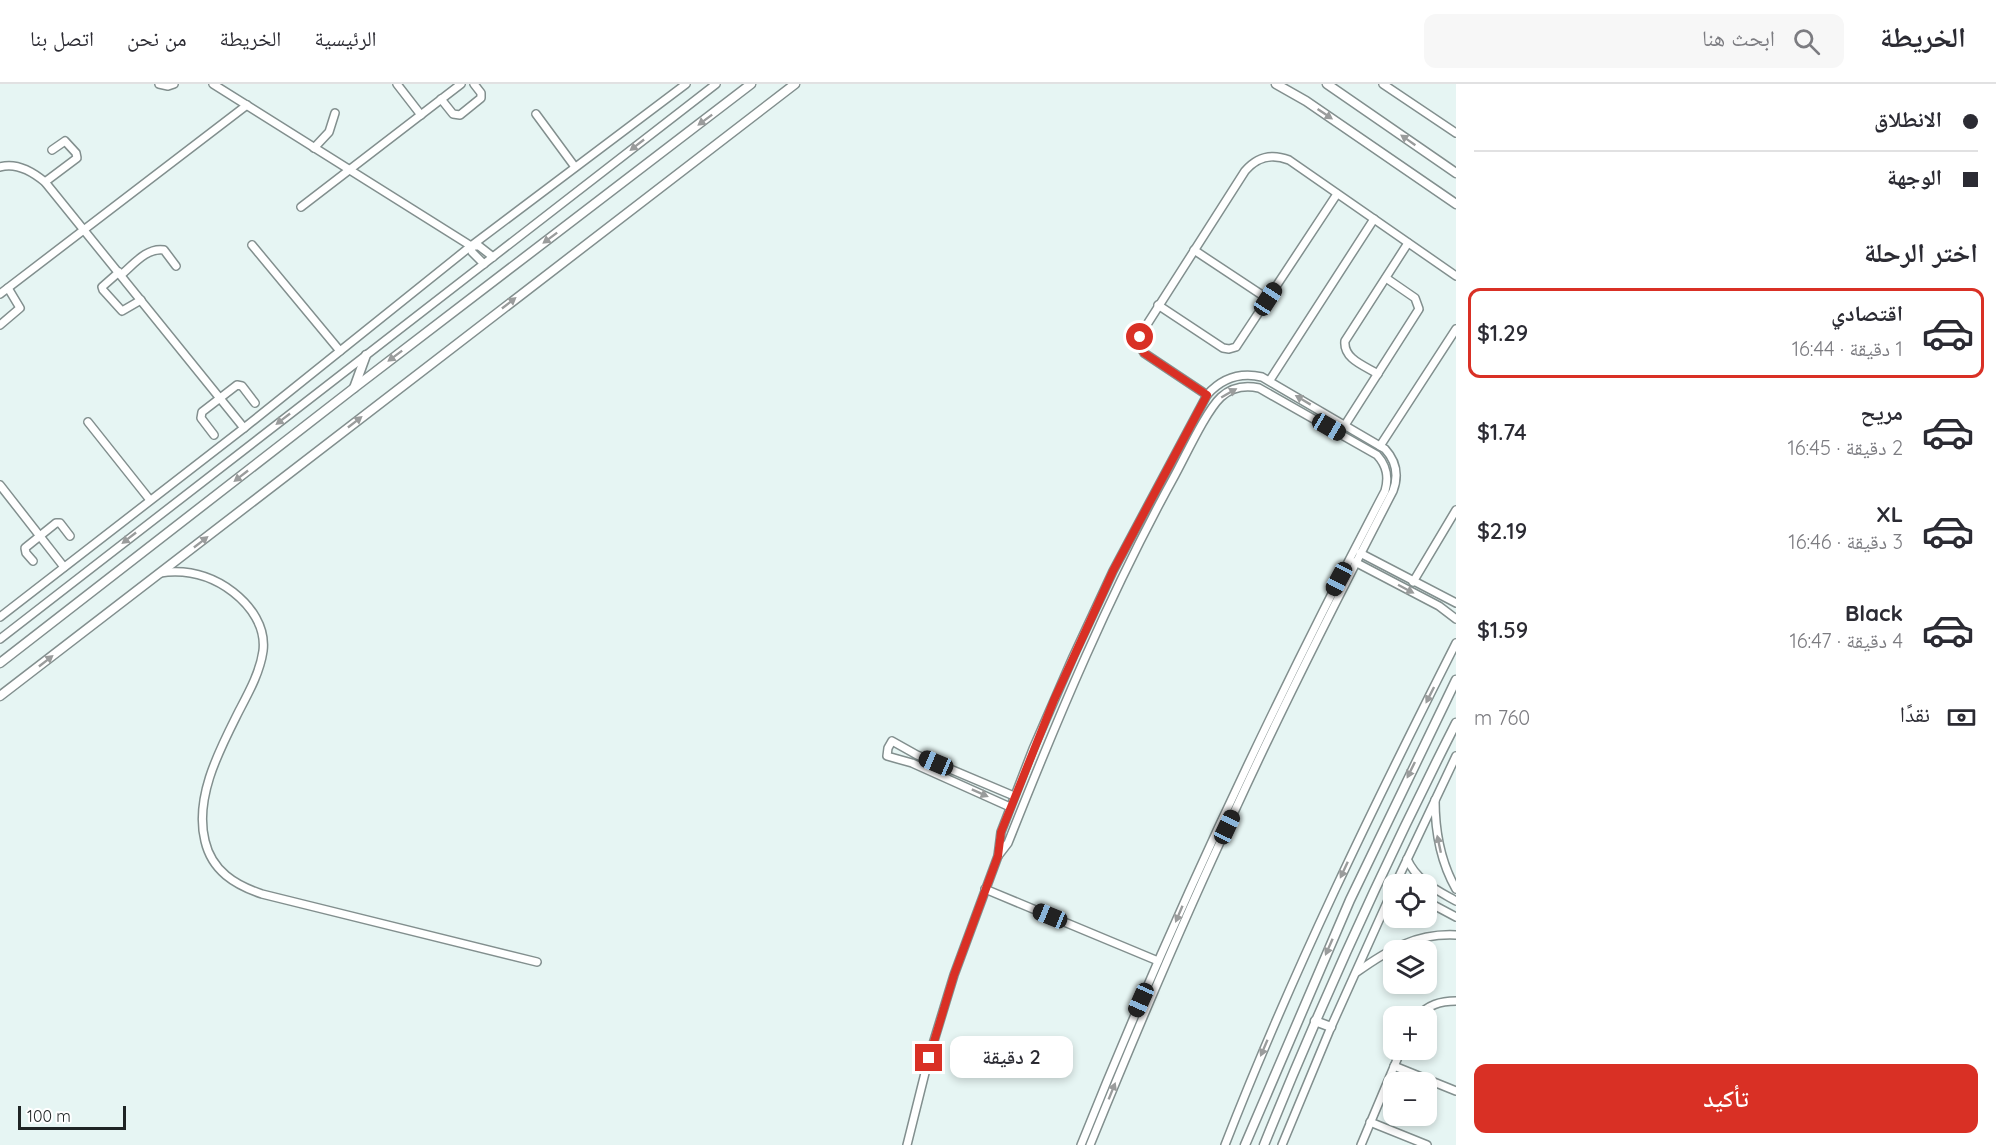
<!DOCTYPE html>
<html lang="ar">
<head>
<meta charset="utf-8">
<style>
  :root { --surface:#fff; --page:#f7f7f7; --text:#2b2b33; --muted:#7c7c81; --line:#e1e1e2; --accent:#d93025 }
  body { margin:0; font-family:Quicksand,"Noto Naskh Arabic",sans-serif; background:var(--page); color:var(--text); direction:rtl; height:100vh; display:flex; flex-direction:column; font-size:22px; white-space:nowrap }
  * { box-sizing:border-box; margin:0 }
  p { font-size:20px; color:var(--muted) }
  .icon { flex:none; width:33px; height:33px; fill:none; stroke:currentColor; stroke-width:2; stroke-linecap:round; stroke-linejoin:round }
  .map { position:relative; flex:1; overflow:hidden; direction:ltr }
  .drawer { display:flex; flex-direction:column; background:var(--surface); width:540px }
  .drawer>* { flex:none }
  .hud { display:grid; align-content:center; height:132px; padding:0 18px; background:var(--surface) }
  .buttons { position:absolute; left:1383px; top:790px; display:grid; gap:12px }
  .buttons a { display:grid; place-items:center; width:54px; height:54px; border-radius:12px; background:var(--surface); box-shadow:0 3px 9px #0003; font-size:30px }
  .scale { position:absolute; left:18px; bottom:15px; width:108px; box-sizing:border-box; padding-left:6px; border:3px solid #1f2424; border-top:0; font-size:16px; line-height:21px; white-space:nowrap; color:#1f2424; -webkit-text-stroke:4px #fff; paint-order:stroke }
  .end { position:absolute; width:27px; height:27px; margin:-14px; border:8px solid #d93025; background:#fff; box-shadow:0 0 0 3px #fff }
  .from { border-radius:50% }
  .bubble { position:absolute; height:42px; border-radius:12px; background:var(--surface); box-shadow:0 3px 9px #0003; font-size:20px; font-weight:600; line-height:42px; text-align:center; direction:rtl }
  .car { position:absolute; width:18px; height:36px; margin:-18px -9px; border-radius:8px; box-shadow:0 0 4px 2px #0007; background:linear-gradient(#222 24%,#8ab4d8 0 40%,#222 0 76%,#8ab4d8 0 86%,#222 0) }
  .hud b { display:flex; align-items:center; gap:21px; height:57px; font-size:22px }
  .hud b+b { border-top:2px solid var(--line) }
  .hud i { width:15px; height:15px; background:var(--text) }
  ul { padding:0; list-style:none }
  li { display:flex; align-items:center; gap:18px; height:90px; margin:0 12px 9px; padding:0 6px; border:3px solid transparent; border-radius:12px }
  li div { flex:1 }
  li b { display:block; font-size:22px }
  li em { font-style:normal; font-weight:600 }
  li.active { border-color:var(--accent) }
  li>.icon { width:54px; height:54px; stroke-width:1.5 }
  h2 { padding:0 18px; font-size:27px; line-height:72px }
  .pay { display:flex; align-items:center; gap:15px; height:66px; padding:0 18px; font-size:22px }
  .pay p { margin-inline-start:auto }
  .cta { display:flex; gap:12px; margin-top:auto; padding:12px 18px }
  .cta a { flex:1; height:69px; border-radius:12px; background:var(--accent); color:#fff; font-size:24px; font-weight:600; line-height:69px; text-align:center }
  header { display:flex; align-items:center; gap:36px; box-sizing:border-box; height:84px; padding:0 30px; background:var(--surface); border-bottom:2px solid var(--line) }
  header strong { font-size:28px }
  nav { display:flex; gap:33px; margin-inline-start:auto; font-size:21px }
  .search { width:420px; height:54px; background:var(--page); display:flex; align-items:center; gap:15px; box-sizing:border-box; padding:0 21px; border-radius:12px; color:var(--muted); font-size:22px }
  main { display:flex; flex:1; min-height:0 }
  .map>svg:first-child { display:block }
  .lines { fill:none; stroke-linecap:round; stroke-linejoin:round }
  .minor-casing { stroke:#828f8e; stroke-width:10 }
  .tertiary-casing { stroke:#828f8e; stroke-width:11 }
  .minor { stroke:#fff; stroke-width:7 }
  .tertiary { stroke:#fff; stroke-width:8 }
  .oneway { fill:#9a9c9c }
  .route { stroke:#d93025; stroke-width:8 }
</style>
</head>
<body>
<header>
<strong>الخريطة</strong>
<div class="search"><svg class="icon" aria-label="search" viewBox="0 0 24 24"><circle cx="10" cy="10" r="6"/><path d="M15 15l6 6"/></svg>ابحث هنا</div>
<nav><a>الرئيسية</a><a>الخريطة</a><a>من نحن</a><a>اتصل بنا</a></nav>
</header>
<main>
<section class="drawer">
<div class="hud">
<b><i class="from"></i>الانطلاق</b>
<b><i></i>الوجهة</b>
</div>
<h2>اختر الرحلة</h2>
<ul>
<li class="active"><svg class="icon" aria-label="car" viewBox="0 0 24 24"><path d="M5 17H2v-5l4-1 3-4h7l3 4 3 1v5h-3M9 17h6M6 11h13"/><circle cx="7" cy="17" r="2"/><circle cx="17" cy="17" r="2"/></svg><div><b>اقتصادي</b><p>1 دقيقة · 16:44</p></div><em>$1.29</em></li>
<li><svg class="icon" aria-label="car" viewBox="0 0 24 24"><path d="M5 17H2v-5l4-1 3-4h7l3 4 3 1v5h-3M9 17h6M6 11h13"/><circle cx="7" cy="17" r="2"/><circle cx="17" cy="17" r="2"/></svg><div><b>مريح</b><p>2 دقيقة · 16:45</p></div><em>$1.74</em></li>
<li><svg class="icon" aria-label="car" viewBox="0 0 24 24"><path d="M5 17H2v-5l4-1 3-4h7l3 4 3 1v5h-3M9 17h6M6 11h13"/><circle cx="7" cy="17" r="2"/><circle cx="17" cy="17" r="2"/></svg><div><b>XL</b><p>3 دقيقة · 16:46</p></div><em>$2.19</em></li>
<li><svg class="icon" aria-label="car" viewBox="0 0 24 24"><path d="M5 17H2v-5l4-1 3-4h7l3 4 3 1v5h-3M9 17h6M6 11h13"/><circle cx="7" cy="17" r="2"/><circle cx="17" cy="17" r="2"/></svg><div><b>Black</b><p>4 دقيقة · 16:47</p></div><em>$1.59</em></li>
</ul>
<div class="pay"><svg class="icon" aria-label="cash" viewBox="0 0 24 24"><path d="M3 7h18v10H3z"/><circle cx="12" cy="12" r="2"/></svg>نقدًا<p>760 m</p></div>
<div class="cta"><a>تأكيد</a></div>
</section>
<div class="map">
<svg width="1456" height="1061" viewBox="0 0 1456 1061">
  <rect width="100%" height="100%" fill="#e6f5f3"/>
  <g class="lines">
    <defs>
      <g id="minor">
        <path d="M159,0L168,2L174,0"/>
        <path d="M213,0L471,162H479L493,173"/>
        <path d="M397,0L421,31"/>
        <path d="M1383,0L1456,49"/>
        <path d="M441,15L453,30L460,31L481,14V9L474,0"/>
        <path d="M536,30L575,83"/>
        <path d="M314,64L329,48L335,29"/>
        <path d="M0,83C17,78 33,88 45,98L244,344"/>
        <path d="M45,98L77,74L76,69L65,57L52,66"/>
        <path d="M301,123L461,0"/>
        <path d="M252,161L340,267"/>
        <path d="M471,162L472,168L484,180"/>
        <path d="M1194,166L1268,215"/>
        <path d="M119,188L102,203L103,206L122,227L141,216"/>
        <path d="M121,191C133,181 147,163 164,166L176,182"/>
        <path d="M0,210L247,21"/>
        <path d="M1158,221L1223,264L1229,265L1236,263L1337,110"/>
        <path d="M0,241L20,224L8,204"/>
        <path d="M1378,290C1365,282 1343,275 1345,257L1408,159"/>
        <path d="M1270,296L1374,135"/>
        <path d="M1207,311L1144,269L1141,264L1139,253L1245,87C1257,73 1271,69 1289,76L1456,192"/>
        <path d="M88,338L150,416"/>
        <path d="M1345,341L1419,225L1415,214L1386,194"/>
        <path d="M214,351L201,334L202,328L237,301L242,302L255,319"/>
        <path d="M1380,362L1456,245"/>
        <path d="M0,401L64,483"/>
        <path d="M1360,469L1456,519"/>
        <path d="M33,477L26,469L25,464L56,439H60L70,452"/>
        <path d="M1355,478L1439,522L1456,535"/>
        <path d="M160,489C187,485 212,492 233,508C251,522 266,543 263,567C260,588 249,608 239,627C220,665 194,713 205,757C212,787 235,801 262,810L537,878"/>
        <path d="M1413,498L1456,426"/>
        <path d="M0,533L244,344L471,162L686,0"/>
        <path d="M0,555L716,0"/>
        <path d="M1435,716C1435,748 1440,777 1456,805"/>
        <path d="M1010,723L912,679L887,672L888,664L892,657L917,671L1014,712"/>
        <path d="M998,772L1008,759C1058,633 1110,509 1175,391C1186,371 1206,327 1221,313C1232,303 1245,301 1259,304L1377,371C1387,382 1389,393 1385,407C1273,620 1171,837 1081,1061"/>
        <path d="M1407,775C1417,797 1435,805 1456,817"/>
        <path d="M1395,801L1456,672"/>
        <path d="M985,805L1158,877"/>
        <path d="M1426,817L1456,833"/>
        <path d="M1357,888C1388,866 1416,849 1456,851"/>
        <path d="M1417,933C1428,921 1440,917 1456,917"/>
        <path d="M1394,982L1456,1007"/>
        <path d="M1370,1038L1427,1061"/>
        <path d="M907,1061L929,973L954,891L998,772L1001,748L1033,665L1073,573L1113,487L1207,311C1222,294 1240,288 1262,293L1385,365C1396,377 1399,391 1393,407C1339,511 1285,617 1236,724C1184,834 1136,948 1090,1061"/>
        <path d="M1225,1061C1292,889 1373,723 1456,559"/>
        <path d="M1282,1061L1331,943L1394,803"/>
        <path d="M1361,1061L1401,966"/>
      </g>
      <g id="tertiary">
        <path d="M1276,0L1306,17L1456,120"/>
        <path d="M1327,0L1456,89"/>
        <path d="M354,304L366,271"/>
        <path d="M0,579L354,304L751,0"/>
        <path d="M0,612L795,0"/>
        <path d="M1315,937L1331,943"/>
        <path d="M1245,1061L1350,816L1456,596"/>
        <path d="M1264,1061C1322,917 1386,777 1456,639"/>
      </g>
    </defs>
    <!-- minor casing -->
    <use href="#minor" class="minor-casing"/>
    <!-- tertiary casing -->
    <use href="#tertiary" class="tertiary-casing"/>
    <!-- minor -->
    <use href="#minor" class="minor"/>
    <!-- tertiary -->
    <use href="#tertiary" class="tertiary"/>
  </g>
  <!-- one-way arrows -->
  <defs><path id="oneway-solid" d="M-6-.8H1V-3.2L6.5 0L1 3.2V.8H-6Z" transform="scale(1.5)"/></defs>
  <g class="oneway">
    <use href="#oneway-solid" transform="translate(1325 30) rotate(34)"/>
    <use href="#oneway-solid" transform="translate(705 36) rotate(143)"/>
    <use href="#oneway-solid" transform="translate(1408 56) rotate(-145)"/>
    <use href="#oneway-solid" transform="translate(637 61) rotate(142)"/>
    <use href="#oneway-solid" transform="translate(550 154) rotate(143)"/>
    <use href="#oneway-solid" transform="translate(509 219) rotate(-38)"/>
    <use href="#oneway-solid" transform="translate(395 272) rotate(143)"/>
    <use href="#oneway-solid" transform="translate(1229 309) rotate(-30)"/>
    <use href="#oneway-solid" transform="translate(1303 316) rotate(-149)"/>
    <use href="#oneway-solid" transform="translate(283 335) rotate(142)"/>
    <use href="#oneway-solid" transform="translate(355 338) rotate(-38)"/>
    <use href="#oneway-solid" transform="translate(241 392) rotate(142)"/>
    <use href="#oneway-solid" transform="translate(129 454) rotate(142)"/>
    <use href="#oneway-solid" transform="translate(201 458) rotate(-38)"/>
    <use href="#oneway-solid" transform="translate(1406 505) rotate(28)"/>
    <use href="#oneway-solid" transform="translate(46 577) rotate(-38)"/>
    <use href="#oneway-solid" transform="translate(1430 611) rotate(117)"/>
    <use href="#oneway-solid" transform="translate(1411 686) rotate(116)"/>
    <use href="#oneway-solid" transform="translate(980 709) rotate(24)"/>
    <use href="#oneway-solid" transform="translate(1439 760) rotate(-102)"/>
    <use href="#oneway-solid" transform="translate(1344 786) rotate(115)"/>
    <use href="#oneway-solid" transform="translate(1179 830) rotate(113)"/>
    <use href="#oneway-solid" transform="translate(1329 863) rotate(114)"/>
    <use href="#oneway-solid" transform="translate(1264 964) rotate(113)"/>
    <use href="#oneway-solid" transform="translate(1112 1007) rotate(-68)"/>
  </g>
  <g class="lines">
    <!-- route -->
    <path class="route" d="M929,974L954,891L998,772L1001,748L1054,616L1113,487L1207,311L1144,269L1141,264L1140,253"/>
  </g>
</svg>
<div class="buttons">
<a><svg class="icon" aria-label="locate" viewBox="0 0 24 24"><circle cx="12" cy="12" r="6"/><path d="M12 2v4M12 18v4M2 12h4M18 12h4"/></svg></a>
<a><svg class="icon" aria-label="layers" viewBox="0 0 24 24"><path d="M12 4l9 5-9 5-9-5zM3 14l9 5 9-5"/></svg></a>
<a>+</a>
<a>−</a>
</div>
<div class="scale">100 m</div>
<i class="end from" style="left:1140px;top:253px"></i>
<i class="end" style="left:929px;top:974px"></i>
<div class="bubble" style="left:950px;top:952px;width:123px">2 دقيقة</div>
<i class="car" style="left:1268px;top:215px;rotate:33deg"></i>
<i class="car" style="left:1329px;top:343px;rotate:120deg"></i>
<i class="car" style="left:1339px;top:495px;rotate:208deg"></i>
<i class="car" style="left:936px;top:679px;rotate:293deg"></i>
<i class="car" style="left:1227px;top:743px;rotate:25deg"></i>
<i class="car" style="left:1050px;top:832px;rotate:292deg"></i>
<i class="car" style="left:1141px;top:916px;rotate:204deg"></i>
</div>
</main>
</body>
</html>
